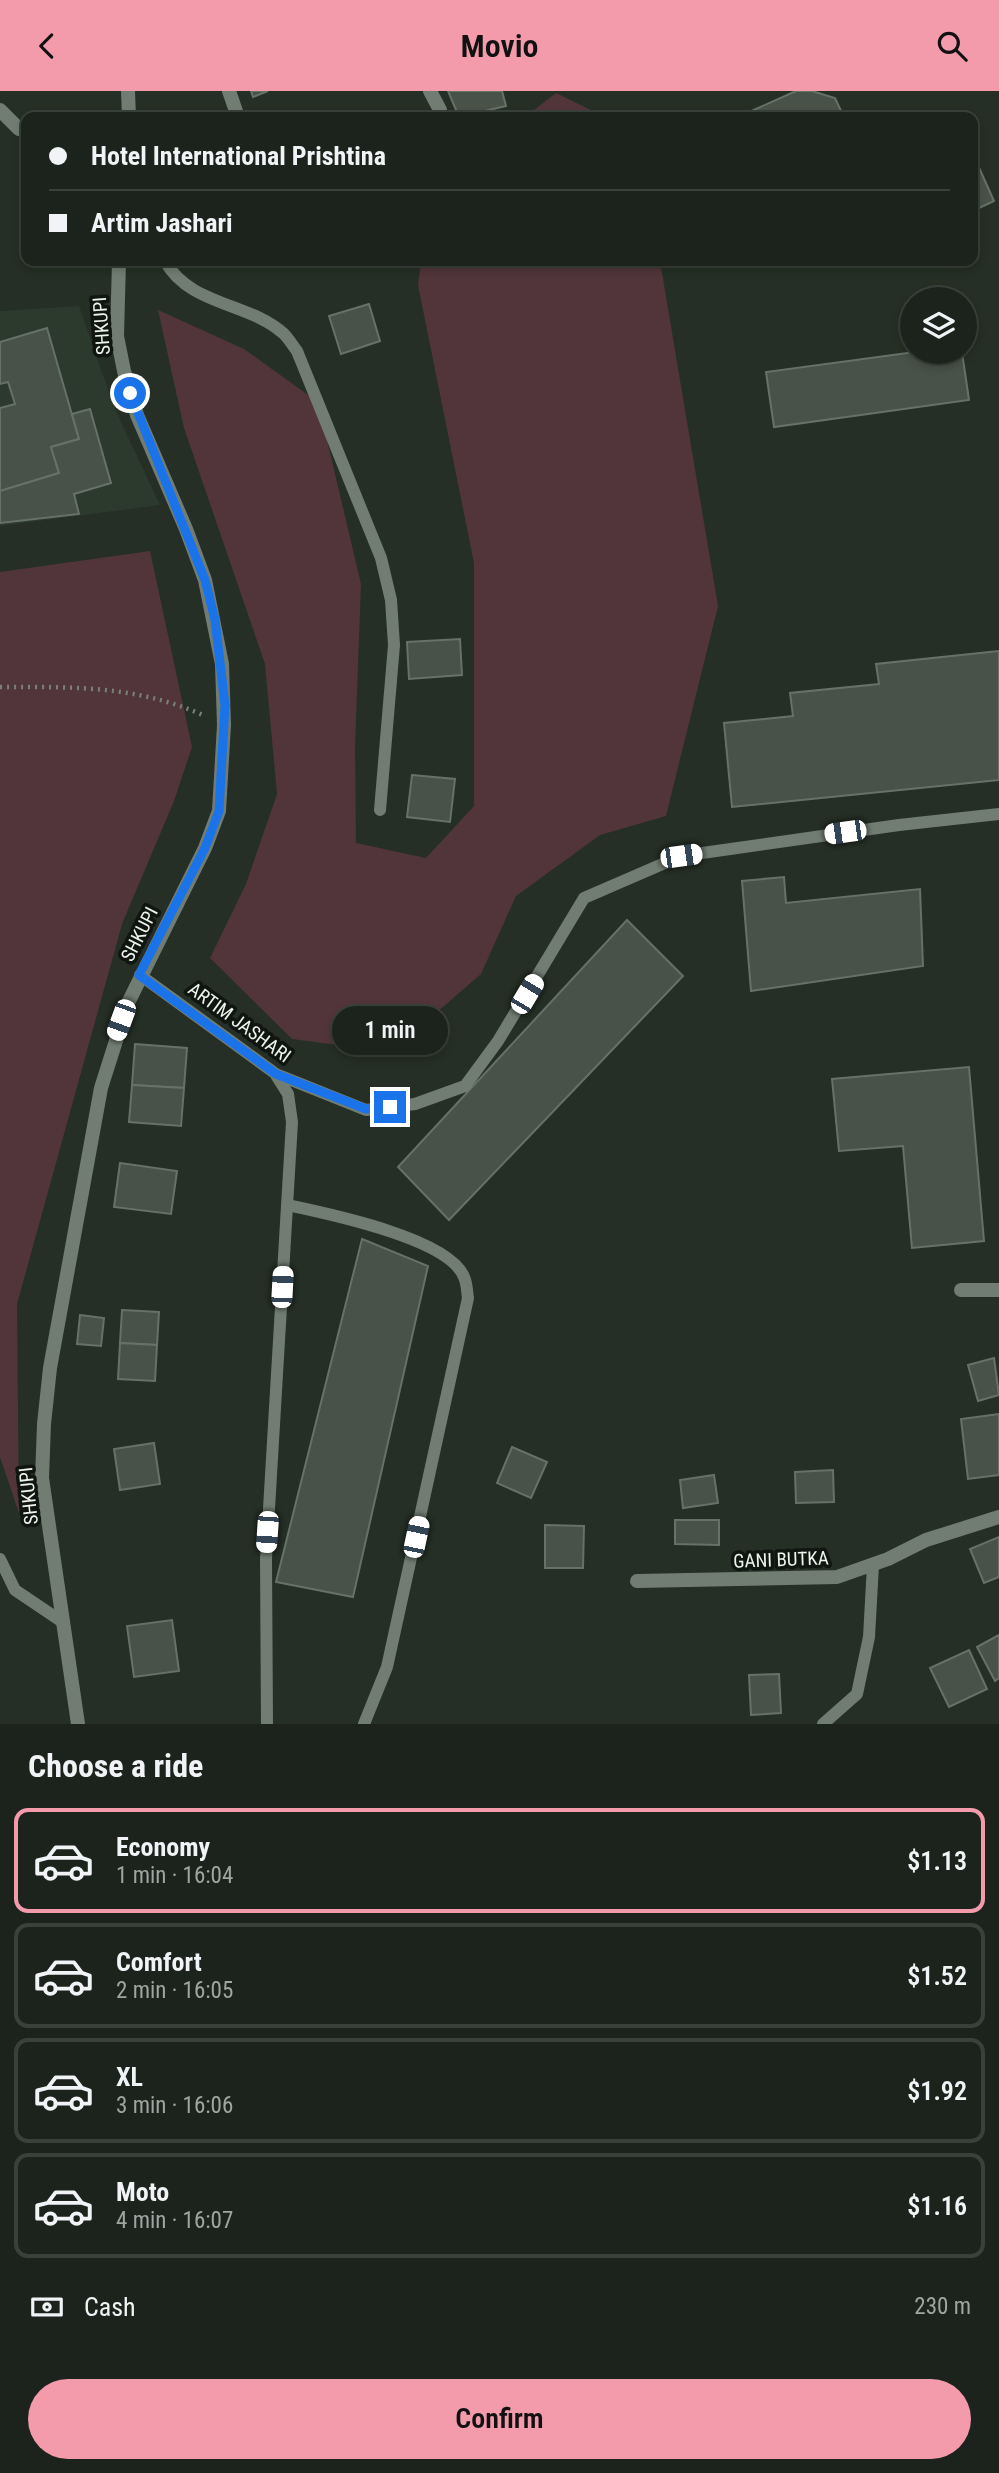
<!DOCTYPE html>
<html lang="en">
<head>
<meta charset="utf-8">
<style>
  :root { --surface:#1c231c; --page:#252b25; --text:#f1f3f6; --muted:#a0a4a3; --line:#3a403b; --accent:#f39aab }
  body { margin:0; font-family:"Roboto Condensed",sans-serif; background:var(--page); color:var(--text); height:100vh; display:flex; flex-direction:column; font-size:26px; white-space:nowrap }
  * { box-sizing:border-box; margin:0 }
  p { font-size:23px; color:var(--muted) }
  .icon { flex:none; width:38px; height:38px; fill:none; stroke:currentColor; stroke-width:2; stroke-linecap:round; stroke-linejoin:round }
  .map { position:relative; height:1633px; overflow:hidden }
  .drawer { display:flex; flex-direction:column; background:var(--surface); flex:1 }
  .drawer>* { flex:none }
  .top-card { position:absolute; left:21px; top:21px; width:957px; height:154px; border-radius:14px; box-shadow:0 4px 10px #0003,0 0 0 2px var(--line); display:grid; align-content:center; height:154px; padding:0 28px; background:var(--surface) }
  .fabs { position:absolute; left:900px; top:196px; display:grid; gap:14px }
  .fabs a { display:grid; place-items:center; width:77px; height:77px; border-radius:50%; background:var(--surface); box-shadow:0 4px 10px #0003,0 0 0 2px var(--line); font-size:35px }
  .end { position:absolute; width:32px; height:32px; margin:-16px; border:9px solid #1a73e8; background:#fff; box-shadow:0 0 0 4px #fff }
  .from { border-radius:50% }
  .bubble { position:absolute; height:49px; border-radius:24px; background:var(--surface); box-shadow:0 4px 10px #0003,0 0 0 2px var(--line); font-size:23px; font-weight:600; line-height:49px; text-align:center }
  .car { position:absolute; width:21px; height:42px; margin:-21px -10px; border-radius:9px; box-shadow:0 0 5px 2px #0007; background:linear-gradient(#fff 24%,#345 0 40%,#fff 0 76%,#345 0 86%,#fff 0) }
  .top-card b { display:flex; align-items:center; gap:24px; height:66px; font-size:26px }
  .top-card b+b { border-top:2px solid var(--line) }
  .top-card i { width:18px; height:18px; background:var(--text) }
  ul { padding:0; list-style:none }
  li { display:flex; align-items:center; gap:21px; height:105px; margin:0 14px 10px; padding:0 14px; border:4px solid var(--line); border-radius:14px }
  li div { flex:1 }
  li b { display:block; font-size:26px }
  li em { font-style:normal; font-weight:600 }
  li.selected { border-color:var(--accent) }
  li>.icon { width:63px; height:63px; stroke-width:1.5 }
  h2 { padding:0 28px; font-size:32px; line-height:84px }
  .pay { display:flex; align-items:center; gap:18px; height:77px; padding:0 28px; font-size:26px }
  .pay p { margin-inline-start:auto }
  .cta { display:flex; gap:14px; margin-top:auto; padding:14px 28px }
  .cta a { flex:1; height:80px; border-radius:42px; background:var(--accent); color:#111; font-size:28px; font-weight:600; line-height:80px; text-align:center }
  header { display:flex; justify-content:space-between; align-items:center; height:91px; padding:0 28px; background:var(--accent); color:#111; font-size:32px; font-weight:600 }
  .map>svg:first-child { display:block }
  .built { fill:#2b3a2c }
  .green { fill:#51353a }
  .building { fill:#485248; stroke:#667167; stroke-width:2 }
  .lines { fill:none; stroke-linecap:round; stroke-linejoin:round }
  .path { stroke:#798179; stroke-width:4.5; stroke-dasharray:2 5; stroke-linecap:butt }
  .lane { stroke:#717d72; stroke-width:12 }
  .street { stroke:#717d72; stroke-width:14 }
  .route { stroke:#1a73e8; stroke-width:9 }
  .labels { text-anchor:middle; stroke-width:7; stroke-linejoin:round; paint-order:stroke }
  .street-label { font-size:19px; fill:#edf3ed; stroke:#111511 }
</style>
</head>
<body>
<header><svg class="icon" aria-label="back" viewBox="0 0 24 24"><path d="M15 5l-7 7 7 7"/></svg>Movio<svg class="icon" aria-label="search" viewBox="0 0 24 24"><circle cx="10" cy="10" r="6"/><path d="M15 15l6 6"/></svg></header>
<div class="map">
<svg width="999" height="1633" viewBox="0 0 999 1633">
  <rect width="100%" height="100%" fill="#252f25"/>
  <!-- built -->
  <path class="built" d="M79,215L114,316L160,414L0,435V220Z"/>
  <!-- green -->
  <g class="green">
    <path d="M556,2L605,26H525Z"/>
    <path d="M421,170H660L718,515L666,725L600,744L516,805L481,883L391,961L292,948L210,867L246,793L277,703L265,573L184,337L158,219L244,258L318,311L361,493L355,655L356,752L426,767L474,715V472L418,194Z"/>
    <path d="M150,460L192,656L174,710L122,833L17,1213L19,1422L0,1366V481Z"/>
  </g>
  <!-- building -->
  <g class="building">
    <path d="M251,0H268L253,6Z"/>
    <path d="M448,0H502L506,15L459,26Z"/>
    <path d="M796,0H812L835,7L844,26H738Z"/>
    <path d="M973,63L994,110L973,120Z"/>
    <path d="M369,213L380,250L341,263L329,225Z"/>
    <path d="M47,237L79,348L51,356L59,382L0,400V317L15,313L8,291L0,293V251Z"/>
    <path d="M915,261H962L969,309L774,336L766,281Z"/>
    <path d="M90,318L111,392L74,403L79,423L0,432V400L59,382L51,356L79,348L72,323Z"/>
    <path d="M460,548L462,584L409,588L407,551Z"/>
    <path d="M999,560V689L732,716L724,632L793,625L790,602L879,593L876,573Z"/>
    <path d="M412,684L455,688L450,731L407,726Z"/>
    <path d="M784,786L786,812L920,798L923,875L751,900L742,790Z"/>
    <path d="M627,829L683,885L449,1129L398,1076Z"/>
    <path d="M135,953L187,957L184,997L132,994Z"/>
    <path d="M969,976L984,1150L912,1157L903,1055L839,1060L832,988Z"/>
    <path d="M132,994L184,997L181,1035L129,1031Z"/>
    <path d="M120,1072L177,1080L171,1123L114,1116Z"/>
    <path d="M362,1148L428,1175L353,1506L276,1491Z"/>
    <path d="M122,1219L159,1221L157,1254L120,1252Z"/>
    <path d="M80,1224L104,1227L101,1255L77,1253Z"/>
    <path d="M120,1252L157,1254L155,1290L118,1288Z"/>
    <path d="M994,1267L999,1304L978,1310L968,1274Z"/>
    <path d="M999,1323V1384L968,1388L961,1328Z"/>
    <path d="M154,1352L160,1393L120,1399L114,1358Z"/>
    <path d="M512,1356L547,1371L531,1407L497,1392Z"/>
    <path d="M833,1379L834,1411L796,1412L795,1381Z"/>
    <path d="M714,1384L718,1412L683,1417L680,1389Z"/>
    <path d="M675,1429H719V1454L675,1453Z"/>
    <path d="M545,1434L584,1435L583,1477H545Z"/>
    <path d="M999,1446V1486L984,1492L970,1458Z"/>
    <path d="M172,1529L179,1580L134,1586L127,1535Z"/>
    <path d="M999,1544V1587L995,1590L977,1556Z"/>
    <path d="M969,1559L987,1598L949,1616L930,1577Z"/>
    <path d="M779,1583L781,1622L751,1624L749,1584Z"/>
  </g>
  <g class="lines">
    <!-- path -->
    <path class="path" d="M0,596C73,596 136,594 205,625"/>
    <!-- lane -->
    <g class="lane">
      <path d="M165,170C190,215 249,211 284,243C289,248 293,255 297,260L381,467L391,509L394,554L380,719"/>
      <path d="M140,884L276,983L366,1019L415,1013L465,995L498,950L584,807L681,765L899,734L999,723"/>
      <path d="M287,1114C325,1122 449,1147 464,1186C467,1192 467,1201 468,1207L387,1576L364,1633"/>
      <path d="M0,1468L15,1499L64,1532"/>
      <path d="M267,1633L266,1468L292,1031L288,1003L276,984"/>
      <path d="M823,1633L857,1603L869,1546L873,1474"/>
    </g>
    <!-- street -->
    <g class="street">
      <path d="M128,0L129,26"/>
      <path d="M229,0L238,26"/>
      <path d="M430,0L440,19"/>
      <path d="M0,19L19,38L26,40"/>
      <path d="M961,1199H999"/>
      <path d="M637,1490L837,1486L888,1468L926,1449L999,1426"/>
      <path d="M78,1633L42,1387L44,1333L50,1277L101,997L128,912L205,757L219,720L224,634L222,573L205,489L186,438L137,324L124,280L117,245L119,170"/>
    </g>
  </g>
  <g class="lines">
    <!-- route -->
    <path class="route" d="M130,302L205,489L215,529L225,614L219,720L205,757L139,884L276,983L366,1018L390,1016"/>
  </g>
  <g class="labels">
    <!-- street labels -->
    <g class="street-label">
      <text transform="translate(101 235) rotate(-94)" y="7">SHKUPI</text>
      <text transform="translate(139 843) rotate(-63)" y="7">SHKUPI</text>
      <text transform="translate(240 931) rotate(36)" y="7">ARTIM JASHARI</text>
      <text transform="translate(28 1405) rotate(-96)" y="7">SHKUPI</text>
      <text transform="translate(781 1468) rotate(-2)" y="7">GANI BUTKA</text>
    </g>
  </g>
</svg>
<div class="fabs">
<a><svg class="icon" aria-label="layers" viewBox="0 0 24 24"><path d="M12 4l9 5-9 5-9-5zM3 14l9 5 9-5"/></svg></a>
</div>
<i class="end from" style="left:130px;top:302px"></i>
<i class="end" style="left:390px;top:1016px"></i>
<div class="bubble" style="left:332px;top:915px;width:116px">1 min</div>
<i class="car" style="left:845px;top:741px;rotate:262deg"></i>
<i class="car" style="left:681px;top:765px;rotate:82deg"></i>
<i class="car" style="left:527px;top:903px;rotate:31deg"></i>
<i class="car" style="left:121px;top:929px;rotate:200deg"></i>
<i class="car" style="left:282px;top:1196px;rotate:3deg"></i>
<i class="car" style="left:267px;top:1441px;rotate:184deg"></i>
<i class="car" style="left:416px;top:1446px;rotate:12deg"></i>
<div class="top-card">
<b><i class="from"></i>Hotel International Prishtina</b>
<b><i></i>Artim Jashari</b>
</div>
</div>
<section class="drawer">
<h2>Choose a ride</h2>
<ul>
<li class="selected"><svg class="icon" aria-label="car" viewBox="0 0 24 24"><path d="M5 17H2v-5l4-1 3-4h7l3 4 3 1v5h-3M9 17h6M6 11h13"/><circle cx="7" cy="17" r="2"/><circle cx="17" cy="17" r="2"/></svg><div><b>Economy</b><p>1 min · 16:04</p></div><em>$1.13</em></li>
<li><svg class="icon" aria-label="car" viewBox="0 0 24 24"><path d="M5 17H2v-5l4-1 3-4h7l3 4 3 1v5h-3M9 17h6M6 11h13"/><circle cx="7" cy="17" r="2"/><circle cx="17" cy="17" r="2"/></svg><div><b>Comfort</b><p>2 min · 16:05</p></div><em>$1.52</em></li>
<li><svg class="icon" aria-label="car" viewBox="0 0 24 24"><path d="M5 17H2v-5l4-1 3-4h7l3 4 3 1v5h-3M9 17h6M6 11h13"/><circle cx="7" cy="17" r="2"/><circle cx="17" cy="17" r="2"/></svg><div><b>XL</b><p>3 min · 16:06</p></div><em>$1.92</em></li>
<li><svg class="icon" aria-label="car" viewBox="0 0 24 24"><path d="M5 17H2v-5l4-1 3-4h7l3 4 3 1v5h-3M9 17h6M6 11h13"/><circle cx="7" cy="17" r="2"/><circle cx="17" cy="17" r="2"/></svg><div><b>Moto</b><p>4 min · 16:07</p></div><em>$1.16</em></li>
</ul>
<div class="pay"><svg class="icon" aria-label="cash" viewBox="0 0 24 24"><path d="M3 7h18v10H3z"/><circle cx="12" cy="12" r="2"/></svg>Cash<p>230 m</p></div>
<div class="cta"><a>Confirm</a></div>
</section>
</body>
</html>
